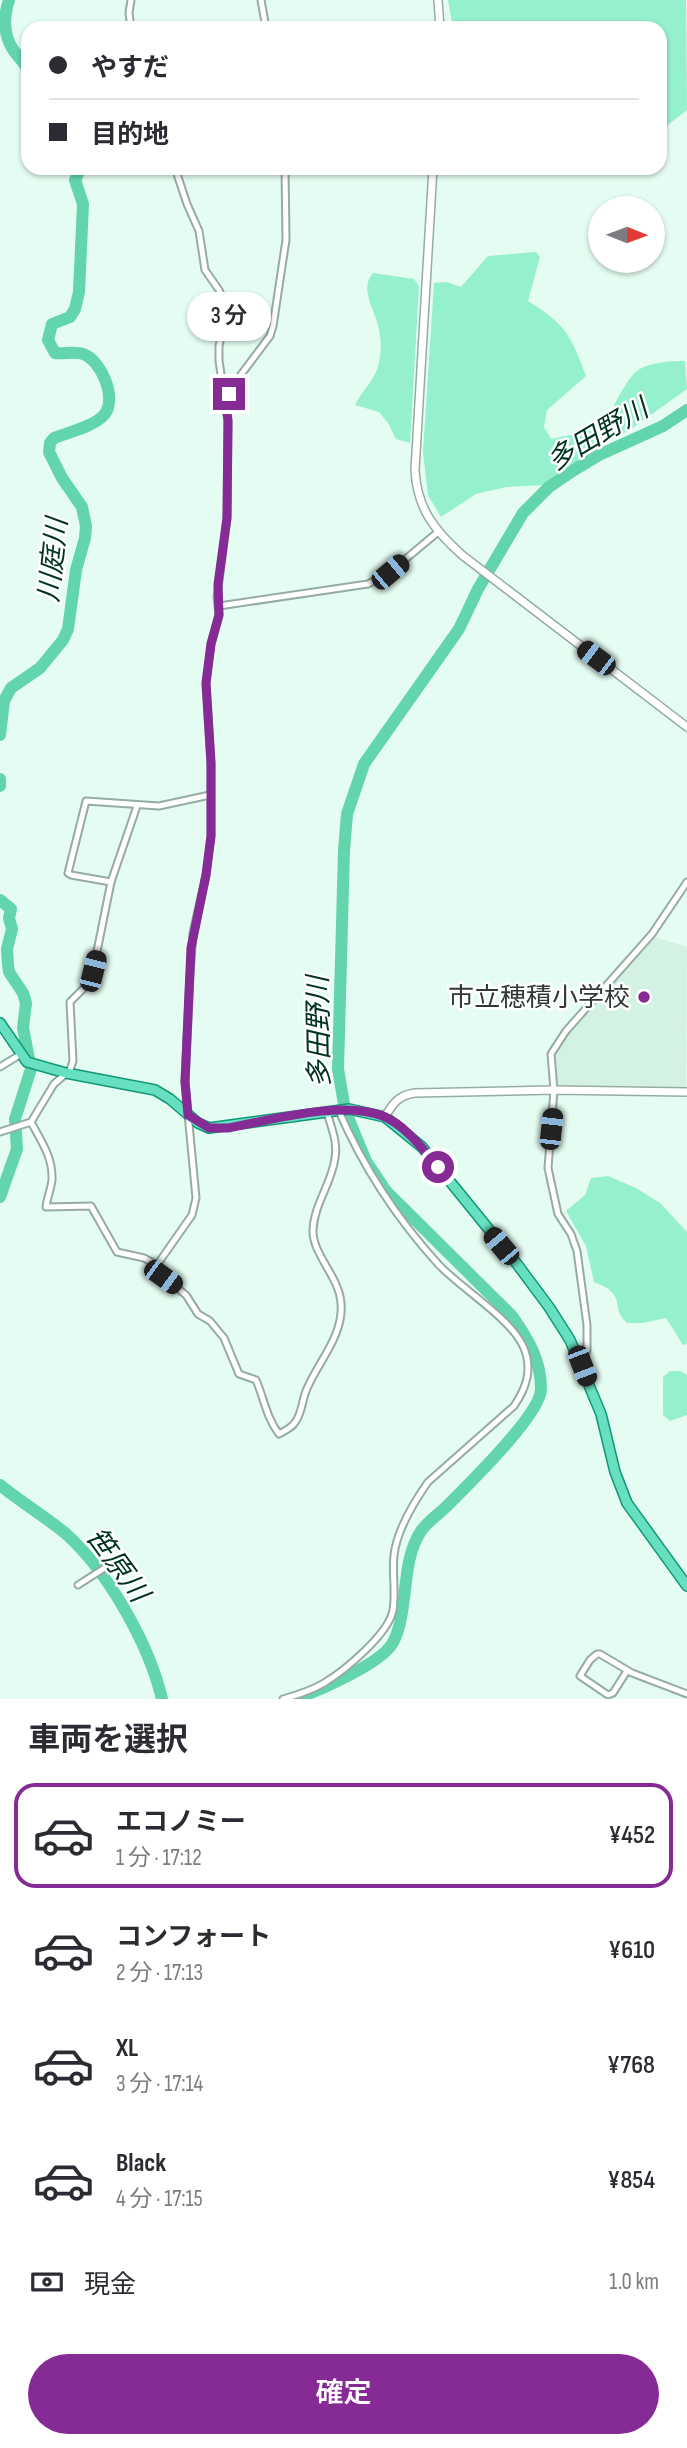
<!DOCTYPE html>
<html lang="ja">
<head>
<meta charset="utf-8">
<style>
  :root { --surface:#fff; --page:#f7f7f7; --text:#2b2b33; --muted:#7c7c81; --line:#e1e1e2; --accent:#862a96 }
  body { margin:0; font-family:"Sofia Sans Condensed","Noto Sans JP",sans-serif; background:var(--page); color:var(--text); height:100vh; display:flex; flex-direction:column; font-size:26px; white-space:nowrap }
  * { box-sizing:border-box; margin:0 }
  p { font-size:23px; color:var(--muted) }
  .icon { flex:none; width:38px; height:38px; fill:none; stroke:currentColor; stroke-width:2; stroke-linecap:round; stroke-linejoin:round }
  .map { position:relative; height:1699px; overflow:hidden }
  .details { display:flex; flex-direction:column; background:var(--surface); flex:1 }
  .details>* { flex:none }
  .top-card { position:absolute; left:21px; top:21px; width:646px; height:154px; border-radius:21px; box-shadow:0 2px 5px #0004; display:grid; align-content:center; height:154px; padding:0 28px; background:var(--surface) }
  .needle { width:46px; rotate:91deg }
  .controls { position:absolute; left:588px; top:196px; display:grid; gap:14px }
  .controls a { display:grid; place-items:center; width:77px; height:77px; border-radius:50%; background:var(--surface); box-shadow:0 2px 5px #0004; font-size:35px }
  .end { position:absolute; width:32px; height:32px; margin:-16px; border:9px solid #862a96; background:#fff; box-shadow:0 0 0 4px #fff }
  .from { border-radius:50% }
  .bubble { position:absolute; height:49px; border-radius:24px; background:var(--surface); box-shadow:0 2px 5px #0004; font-size:23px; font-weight:600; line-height:49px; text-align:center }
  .car { position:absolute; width:21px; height:42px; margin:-21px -10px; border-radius:9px; box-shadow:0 0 5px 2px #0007; background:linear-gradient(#222 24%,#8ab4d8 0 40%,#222 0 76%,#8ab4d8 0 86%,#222 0) }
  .top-card b { display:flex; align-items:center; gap:24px; height:66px; font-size:26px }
  .top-card b+b { border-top:2px solid var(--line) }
  .top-card i { width:18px; height:18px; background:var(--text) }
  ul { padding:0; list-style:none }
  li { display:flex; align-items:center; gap:21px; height:105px; margin:0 14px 10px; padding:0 14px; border:4px solid transparent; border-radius:21px }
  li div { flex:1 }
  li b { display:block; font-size:26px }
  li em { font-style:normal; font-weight:600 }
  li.on { border-color:var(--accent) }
  li>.icon { width:63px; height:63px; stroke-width:1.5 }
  h2 { padding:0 28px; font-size:32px; line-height:84px }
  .pay { display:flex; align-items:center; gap:18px; height:77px; padding:0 28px; font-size:26px }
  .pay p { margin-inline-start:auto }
  .cta { display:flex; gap:14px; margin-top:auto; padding:14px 28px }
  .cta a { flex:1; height:80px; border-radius:42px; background:var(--accent); color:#fff; font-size:28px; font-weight:600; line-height:80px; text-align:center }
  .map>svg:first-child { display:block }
  .built { fill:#d3f2e4 }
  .green { fill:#95f0cd }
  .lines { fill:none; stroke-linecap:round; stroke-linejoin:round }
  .river { stroke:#62d5ac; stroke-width:12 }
  .minor-casing { stroke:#96aca3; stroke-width:9 }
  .tertiary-casing { stroke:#96aca3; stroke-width:10 }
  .primary-casing { stroke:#197; stroke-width:12 }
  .minor { stroke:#fff; stroke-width:5 }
  .tertiary { stroke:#fff; stroke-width:7 }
  .primary { stroke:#67e0c2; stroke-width:9 }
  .route { stroke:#862a96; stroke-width:9 }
  .poi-dot { fill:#862a96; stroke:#fff; stroke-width:2.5 }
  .labels { text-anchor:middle; stroke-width:5; stroke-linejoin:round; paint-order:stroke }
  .poi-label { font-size:26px; fill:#303935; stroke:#fff; text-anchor:end }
  .water-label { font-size:28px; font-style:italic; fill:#003324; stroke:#fff }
</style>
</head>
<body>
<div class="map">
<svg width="687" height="1699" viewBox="0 0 687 1699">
  <rect width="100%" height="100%" fill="#e4fcf1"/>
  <!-- built -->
  <path class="built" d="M655,937L687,947L686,1088L559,1086L556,1084L553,1061L558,1046Z"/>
  <!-- green -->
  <g class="green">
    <path d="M448,0H686L687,110L664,128L660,144V28H453Z"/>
    <path d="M536,252L540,257L528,301C565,324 571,335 586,376L547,410L544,427L551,439L603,428C609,415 626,379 637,371C648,362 672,361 685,361L687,389L631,429L583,456L560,476L544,485L506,487L476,494L441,517L428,495L423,452L434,283L447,282L461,287L488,256Z"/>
    <path d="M373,273L414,279L419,286L410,443L396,439L388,423L379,412L355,405C364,387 377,380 380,357C382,345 380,330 376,319C371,303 361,287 373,273Z"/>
    <path d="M608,1176L636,1188L660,1203L687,1232V1344L683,1345L666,1318L643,1323H627C609,1307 629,1295 594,1282L586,1246L566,1211L585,1195L591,1178Z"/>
    <path d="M670,1371H680L687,1375V1415L670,1421L663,1415V1377Z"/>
  </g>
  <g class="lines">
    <!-- river -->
    <g class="river">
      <path d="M9,0C3,18 3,35 14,51C19,58 24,62 28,70"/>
      <path d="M0,735L4,701L11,688L40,668L63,640L68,629L76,570L85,538L86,526L82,507L62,478L49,452L50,443L54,438C69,432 93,427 104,415C118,399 101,360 83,354C75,351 64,354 55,353L48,340L52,324L70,317L75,309L79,292L83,204L75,180L81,168"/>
      <path d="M0,779V786"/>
      <path d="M0,900L11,909L9,918L12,929L7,949L8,965L9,972L23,993L26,1003L23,1028L31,1069L15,1119L17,1149L0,1197"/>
      <path d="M0,1485C21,1502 44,1516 65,1533C108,1571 149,1644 162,1699"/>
      <path d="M295,1699C318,1691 380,1664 392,1644C400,1631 402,1613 404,1598C407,1574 408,1551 421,1531C428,1521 439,1514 448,1505C468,1485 541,1414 541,1389C541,1360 528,1339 512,1316L386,1191L366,1161L345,1110L338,1069L344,850L347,814L364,764L459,629L478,589L523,513L549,487L574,470L599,455L663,426L687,410"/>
    </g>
    <defs>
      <g id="minor">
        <path d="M261,0L266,28"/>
        <path d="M131,28L129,13L131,0"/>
        <path d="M225,396L270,336L273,326L286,240L285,168"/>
        <path d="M219,606L368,584L390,572L438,532"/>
        <path d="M111,882L71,875L68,873L86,801L159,806L210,795"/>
        <path d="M0,1067L21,1054"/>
        <path d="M31,1122C41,1141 53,1157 52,1180C51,1189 47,1198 46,1207L91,1206L117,1252L144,1258L157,1265L158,1273L186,1295L198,1314L210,1321L224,1338L239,1374L256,1380C264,1398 266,1417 279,1434C286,1430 292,1428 296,1421C302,1412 302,1401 306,1391C317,1363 344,1336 341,1303C339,1276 312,1254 313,1230C314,1204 332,1183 335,1158C338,1142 331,1127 327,1112"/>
        <path d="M0,1132L31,1122L54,1084L70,1070L73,1061L70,1002L84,988L93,971L111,882L137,806"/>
        <path d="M157,1265L192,1215L196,1198L185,1082L190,975L193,933L206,875L211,836V763L206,683L211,644L219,615L217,597L227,518L228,421L219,361V346L225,318L223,300L219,290L205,270L199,231L187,204L175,168"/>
        <path d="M582,1365L587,1350V1325L577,1251L571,1234L558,1214L548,1168L554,1090L551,1054L566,1031L652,934L687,882"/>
        <path d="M78,1585L114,1562"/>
        <path d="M627,1671L613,1693L608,1695L580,1676L590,1660L597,1654H600L632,1673L687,1694"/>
        <path d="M283,1699C297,1695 311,1691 324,1683C344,1671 389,1634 393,1610C396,1592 392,1573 394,1555C397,1530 414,1502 428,1482L514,1406C527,1387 533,1368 523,1346C510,1318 462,1289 439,1265C398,1220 362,1165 338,1109"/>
      </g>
      <g id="tertiary">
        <path d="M438,0L440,28"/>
        <path d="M433,168L415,470C417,508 434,530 462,555L687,727"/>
        <path d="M385,1117C393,1103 399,1095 415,1093L554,1090L687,1092"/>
      </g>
      <path id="primary" d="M0,1023L27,1062L66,1073L155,1090L170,1099L198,1123L209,1128L349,1109L385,1117L422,1147L517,1264L549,1307L570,1340L601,1414L615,1472L627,1503L687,1586"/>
    </defs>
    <!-- minor casing -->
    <use href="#minor" class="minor-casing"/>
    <!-- tertiary casing -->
    <use href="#tertiary" class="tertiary-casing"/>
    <!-- primary casing -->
    <use href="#primary" class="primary-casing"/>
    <!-- minor -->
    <use href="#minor" class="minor"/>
    <!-- tertiary -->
    <use href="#tertiary" class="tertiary"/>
    <!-- primary -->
    <use href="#primary" class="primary"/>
  </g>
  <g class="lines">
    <!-- route -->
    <path class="route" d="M229,394L225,396L228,421L227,518L218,584L219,615L211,644L206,683L211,763V836L206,875L191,948L185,1082L188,1115L209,1128H228C272,1120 340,1100 383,1116C405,1125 423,1149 438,1167"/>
  </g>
  <!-- markers -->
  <circle class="poi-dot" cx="644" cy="997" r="7"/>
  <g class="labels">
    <!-- poi labels -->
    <g class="poi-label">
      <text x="630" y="1006">市立穂積小学校</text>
    </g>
    <!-- water labels -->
    <g class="water-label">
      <text transform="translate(597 434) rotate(-31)" y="10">多田野川</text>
      <text transform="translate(52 560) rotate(-84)" y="10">川庭川</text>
      <text transform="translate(318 1032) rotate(-91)" y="10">多田野川</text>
      <text transform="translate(118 1564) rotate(54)" y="10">笹原川</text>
    </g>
  </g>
</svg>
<div class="controls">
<a><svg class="needle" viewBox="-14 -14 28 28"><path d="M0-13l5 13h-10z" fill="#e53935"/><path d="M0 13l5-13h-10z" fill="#7c7c81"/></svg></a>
</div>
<i class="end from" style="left:438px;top:1167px"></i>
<i class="end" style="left:229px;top:394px"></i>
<div class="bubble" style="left:187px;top:292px;width:84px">3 分</div>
<i class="car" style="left:390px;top:572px;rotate:50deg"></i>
<i class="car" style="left:596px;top:658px;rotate:307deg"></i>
<i class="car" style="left:93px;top:971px;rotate:14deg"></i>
<i class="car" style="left:551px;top:1129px;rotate:6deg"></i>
<i class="car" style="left:501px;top:1246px;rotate:320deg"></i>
<i class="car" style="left:163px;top:1277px;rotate:126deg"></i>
<i class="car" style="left:582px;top:1366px;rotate:159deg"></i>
<div class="top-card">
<b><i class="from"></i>やすだ</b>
<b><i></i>目的地</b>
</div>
</div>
<section class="details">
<h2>車両を選択</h2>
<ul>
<li class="on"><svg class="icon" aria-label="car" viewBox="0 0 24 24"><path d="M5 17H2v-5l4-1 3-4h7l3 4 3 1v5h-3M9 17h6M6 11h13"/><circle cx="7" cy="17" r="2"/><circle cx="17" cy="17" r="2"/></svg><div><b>エコノミー</b><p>1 分 · 17:12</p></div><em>¥452</em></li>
<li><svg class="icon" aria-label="car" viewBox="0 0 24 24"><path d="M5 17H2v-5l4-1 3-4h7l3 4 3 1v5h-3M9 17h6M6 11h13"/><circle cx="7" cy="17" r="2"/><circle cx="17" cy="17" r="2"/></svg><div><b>コンフォート</b><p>2 分 · 17:13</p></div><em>¥610</em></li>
<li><svg class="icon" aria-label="car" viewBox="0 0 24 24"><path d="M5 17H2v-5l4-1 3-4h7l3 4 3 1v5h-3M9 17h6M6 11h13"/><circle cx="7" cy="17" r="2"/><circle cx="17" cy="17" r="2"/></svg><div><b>XL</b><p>3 分 · 17:14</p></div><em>¥768</em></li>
<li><svg class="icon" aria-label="car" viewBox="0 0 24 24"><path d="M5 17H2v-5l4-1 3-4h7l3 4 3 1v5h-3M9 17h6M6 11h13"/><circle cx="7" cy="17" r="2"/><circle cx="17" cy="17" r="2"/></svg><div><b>Black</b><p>4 分 · 17:15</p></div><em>¥854</em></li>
</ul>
<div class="pay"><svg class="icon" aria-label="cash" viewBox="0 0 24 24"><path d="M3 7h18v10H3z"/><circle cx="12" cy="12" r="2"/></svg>現金<p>1.0 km</p></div>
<div class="cta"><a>確定</a></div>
</section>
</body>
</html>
